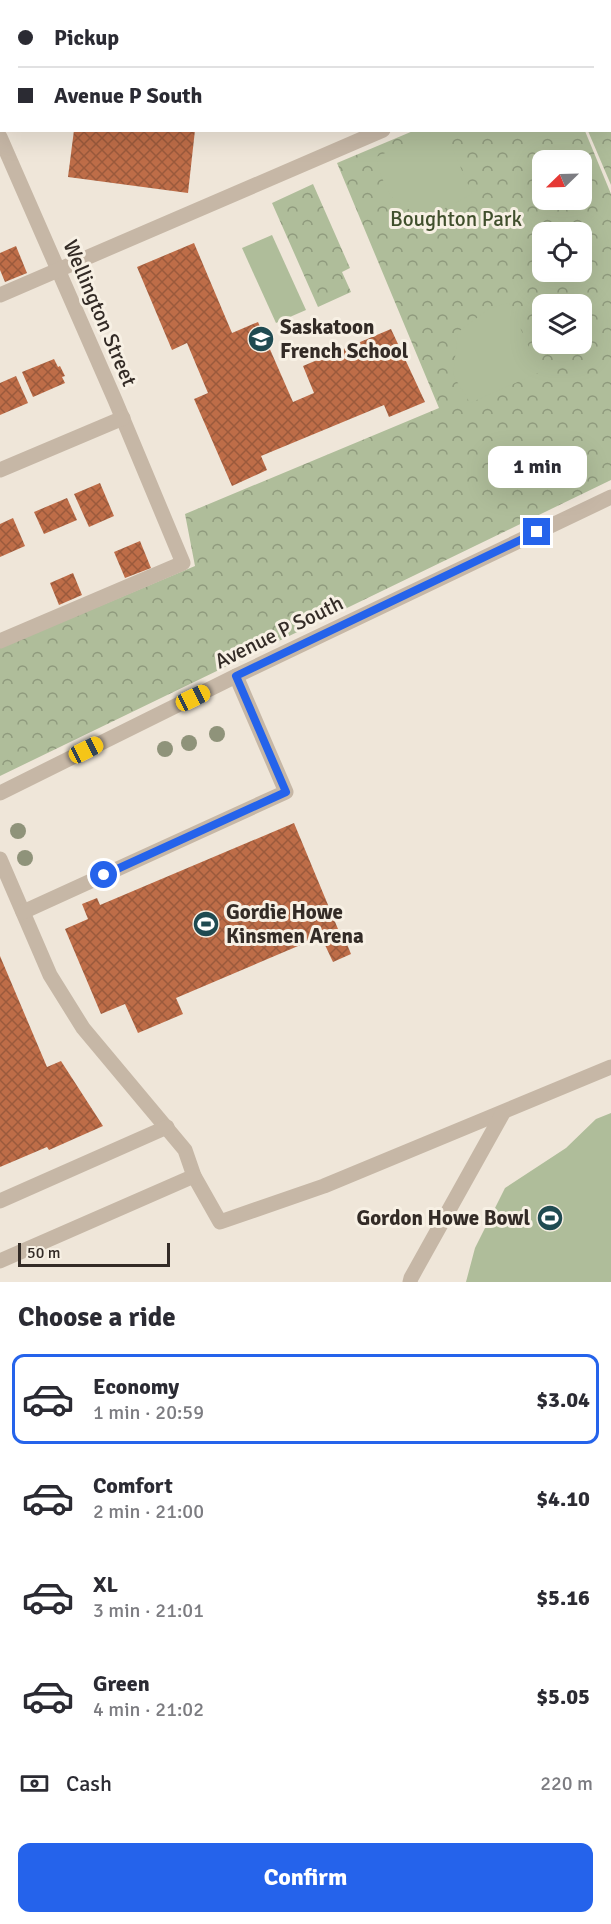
<!DOCTYPE html>
<html lang="en">
<head>
<meta charset="utf-8">
<style>
  :root { --surface:#fff; --page:#f2f2f3; --text:#2b2b33; --muted:#7c7c81; --line:#e1e1e2; --accent:#2563eb }
  body { margin:0; font-family:Signika,sans-serif; background:var(--page); color:var(--text); height:100vh; display:flex; flex-direction:column; font-size:22px; white-space:nowrap }
  * { box-sizing:border-box; margin:0 }
  p { font-size:20px; color:var(--muted) }
  .icon { flex:none; width:33px; height:33px; fill:none; stroke:currentColor; stroke-width:2; stroke-linecap:round; stroke-linejoin:round }
  .map { position:relative; height:1282px; overflow:hidden }
  .details { display:flex; flex-direction:column; background:var(--surface); flex:1 }
  .details>* { flex:none }
  .hud { position:absolute; left:0px; top:0px; width:612px; height:132px; box-shadow:0 6px 24px #0002; display:grid; align-content:center; height:132px; padding:0 18px; background:var(--surface) }
  .needle { width:39px; rotate:247deg }
  .controls { position:absolute; left:532px; top:150px; display:grid; gap:12px }
  .controls a { display:grid; place-items:center; width:60px; height:60px; border-radius:12px; background:var(--surface); box-shadow:0 6px 24px #0002; font-size:30px }
  .scale { position:absolute; left:18px; bottom:15px; width:152px; box-sizing:border-box; padding-left:6px; border:3px solid #332b26; border-top:0; font-size:16px; line-height:21px; white-space:nowrap; color:#332b26; -webkit-text-stroke:4px #f7f0e4; paint-order:stroke }
  .end { position:absolute; width:27px; height:27px; margin:-14px; border:8px solid #2563eb; background:#fff; box-shadow:0 0 0 3px #fff }
  .from { border-radius:50% }
  .bubble { position:absolute; height:42px; border-radius:12px; background:var(--surface); box-shadow:0 6px 24px #0002; font-size:20px; font-weight:800; line-height:42px; text-align:center }
  .car { position:absolute; width:18px; height:36px; margin:-18px -9px; border-radius:8px; box-shadow:0 0 4px 2px #0007; background:linear-gradient(#f5c518 24%,#345 0 40%,#f5c518 0 76%,#345 0 86%,#f5c518 0) }
  .hud b { display:flex; align-items:center; gap:21px; height:57px; font-size:22px }
  .hud b+b { border-top:2px solid var(--line) }
  .hud i { width:15px; height:15px; background:var(--text) }
  ul { padding:0; list-style:none }
  li { display:flex; align-items:center; gap:18px; height:90px; margin:0 12px 9px; padding:0 6px; border:3px solid transparent; border-radius:12px }
  li div { flex:1 }
  li b { display:block; font-size:22px }
  li em { font-style:normal; font-weight:800 }
  li.current { border-color:var(--accent) }
  li>.icon { width:54px; height:54px; stroke-width:1.5 }
  h2 { padding:0 18px; font-size:27px; line-height:72px }
  .pay { display:flex; align-items:center; gap:15px; height:66px; padding:0 18px; font-size:22px }
  .pay p { margin-inline-start:auto }
  .primary-button { display:flex; gap:12px; margin-top:auto; padding:12px 18px }
  .primary-button a { flex:1; height:69px; border-radius:12px; background:var(--accent); color:#fff; font-size:24px; font-weight:800; line-height:69px; text-align:center }
  .map>svg:first-child { display:block }
  .park { fill:url(#park-crowns); fill-rule:evenodd }
  .garden { fill:#afbd9a }
  .building { fill:url(#building-cross-hatch) }
  .lines { fill:none; stroke-linecap:round; stroke-linejoin:round }
  .minor { stroke:#c6b7a6; stroke-width:15 }
  .tree { fill:#8f937a }
  .route { stroke:#2563eb; stroke-width:8 }
  .labels { text-anchor:middle; stroke-width:6; stroke-linejoin:round; paint-order:stroke }
  .park-label { font-size:21px; fill:#404f2c; stroke:#f7f0e4 }
  .street-label { font-size:21px; fill:#332b26; stroke:#f7f0e4 }
  .poi-label { font-size:21px; font-weight:bold; fill:#332b26; stroke:#f7f0e4; text-anchor:start }
</style>
</head>
<body>
<div class="map">
<svg width="611" height="1282" viewBox="0 0 611 1282">
  <defs>
    <pattern id="park-crowns" width="20" height="18" patternUnits="userSpaceOnUse" patternTransform="scale(1.5)"><rect width="20" height="18" fill="#afbd9a"/><path d="M2 6a3 3 0 1 1 6 0M12 15a3 3 0 1 1 6 0" fill="none" stroke="#8f9a7d"/></pattern>
    <pattern id="building-cross-hatch" width="8" height="8" patternUnits="userSpaceOnUse" patternTransform="scale(1.5)"><rect width="8" height="8" fill="#be6d48"/><path d="M0 0l8 8M0 8l8-8" fill="none" stroke="#9b5a3c"/></pattern>
  </defs>
  <rect width="100%" height="100%" fill="#efe6d9"/>
  <!-- park -->
  <g class="park">
    <path d="M533,0H611V185L588,131L610,130V2Z"/>
    <path d="M413,131H585L611,194V480L0,776V648L195,566L185,514L439,408L337,163ZM543,160H582V200H543ZM543,232H582V272H543ZM543,304H582V344H543Z"/>
    <path d="M313,184L350,268L342,272L351,292L318,307L272,203Z"/>
  </g>
  <!-- garden -->
  <g class="garden">
    <path d="M439,130L445,131L472,194L434,214L417,215L391,197L381,176L376,157Z"/>
    <path d="M272,235L306,310L276,323L242,248Z"/>
    <path d="M509,303L540,372L470,403L453,375L458,332L490,308Z"/>
    <path d="M611,1113V1282H466L475,1248L505,1188L566,1148L596,1119Z"/>
  </g>
  <!-- building -->
  <g class="building">
    <path d="M74,130H195L188,193L68,177Z"/>
    <path d="M194,243L232,333L258,322L293,402L314,393L303,366L391,329L425,402L389,417L384,405L261,456L267,470L232,486L194,399L208,393L187,343L172,350L137,267Z"/>
    <path d="M16,246L27,273L5,282L0,270V253Z"/>
    <path d="M54,359L58,367L60,366L65,376L62,377L65,383L33,397L22,372Z"/>
    <path d="M16,376L28,403L0,415V383Z"/>
    <path d="M100,483L114,516L89,527L74,494Z"/>
    <path d="M67,498L77,520L44,534L34,512Z"/>
    <path d="M13,518L25,546L0,557V524Z"/>
    <path d="M140,541L151,568L125,578L114,552Z"/>
    <path d="M73,573L82,595L59,605L50,583Z"/>
    <path d="M294,823L338,929L176,998L183,1014L138,1033L125,1004L101,1014L65,929L88,919L82,904L97,898L100,905Z"/>
    <path d="M344,937L351,954L333,962L325,945Z"/>
    <path d="M0,956L47,1067L61,1061L103,1126L49,1150L47,1147L0,1167Z"/>
  </g>
  <g class="lines">
    <!-- minor -->
    <g class="minor">
      <path d="M523,0L524,2"/>
      <path d="M0,137L115,400L183,563L0,641"/>
      <path d="M0,295L383,130"/>
      <path d="M0,470L123,418"/>
      <path d="M0,793L236,676L611,497"/>
      <path d="M0,859L50,975L83,1028L185,1150L194,1176L220,1222L324,1186L611,1067"/>
      <path d="M23,912L286,792L236,676"/>
      <path d="M0,1201L167,1127"/>
      <path d="M0,1261L194,1176"/>
      <path d="M410,1282L411,1278L503,1113"/>
    </g>
  </g>
  <!-- trees -->
  <g class="tree">
    <circle cx="217" cy="734" r="8"/>
    <circle cx="189" cy="743" r="8"/>
    <circle cx="165" cy="749" r="8"/>
    <circle cx="18" cy="831" r="8"/>
    <circle cx="25" cy="858" r="8"/>
  </g>
  <g class="lines">
    <!-- route -->
    <path class="route" d="M104,875L286,792L236,676L537,532"/>
  </g>
  <!-- icons -->
  <defs>
    <symbol id="school-disc" viewBox="-11 -11 22 22"><circle r="9.5" fill="#1f4a51" stroke="#f7f0e4"/><path d="M0-5L7-2L0 1L-7-2ZM-4 1L0 2.5L4 1V4Q0 6-4 4Z" fill="#fff"/></symbol>
    <symbol id="stadium-disc" viewBox="-11 -11 22 22"><circle r="9.5" fill="#1f4a51" stroke="#f7f0e4"/><path d="M0-5a6.5 5 0 1 0 0 10a6.5 5 0 1 0 0-10ZM-3.5-1.8h7v3.6h-7Z" fill="#fff"/></symbol>
  </defs>
  <g fill-rule="evenodd">
    <use href="#school-disc" x="246" y="324" width="30" height="30"/>
    <use href="#stadium-disc" x="191" y="909" width="30" height="30"/>
    <use href="#stadium-disc" x="535" y="1203" width="30" height="30"/>
  </g>
  <g class="labels">
    <!-- park labels -->
    <g class="park-label">
      <text x="456" y="226">Boughton Park</text>
    </g>
    <!-- street labels -->
    <g class="street-label">
      <text transform="translate(100 313) rotate(67)" y="7">Wellington Street</text>
      <text transform="translate(279 632) rotate(-26)" y="7">Avenue P South</text>
    </g>
    <!-- poi labels -->
    <g class="poi-label">
      <text x="280" y="334">Saskatoon<tspan x="280" dy="24">French School</tspan></text>
      <text x="226" y="919">Gordie Howe<tspan x="226" dy="24">Kinsmen Arena</tspan></text>
      <text x="530" y="1225" text-anchor="end">Gordon Howe Bowl</text>
    </g>
  </g>
</svg>
<div class="controls">
<a><svg class="needle" viewBox="-14 -14 28 28"><path d="M0-13l5 13h-10z" fill="#e53935"/><path d="M0 13l5-13h-10z" fill="#7c7c81"/></svg></a>
<a><svg class="icon" aria-label="locate" viewBox="0 0 24 24"><circle cx="12" cy="12" r="6"/><path d="M12 2v4M12 18v4M2 12h4M18 12h4"/></svg></a>
<a><svg class="icon" aria-label="layers" viewBox="0 0 24 24"><path d="M12 4l9 5-9 5-9-5zM3 14l9 5 9-5"/></svg></a>
</div>
<div class="scale">50 m</div>
<i class="end from" style="left:104px;top:875px"></i>
<i class="end" style="left:537px;top:532px"></i>
<div class="bubble" style="left:488px;top:446px;width:99px">1 min</div>
<i class="car" style="left:193px;top:698px;rotate:64deg"></i>
<i class="car" style="left:86px;top:750px;rotate:63deg"></i>
<div class="hud">
<b><i class="from"></i>Pickup</b>
<b><i></i>Avenue P South</b>
</div>
</div>
<section class="details">
<h2>Choose a ride</h2>
<ul>
<li class="current"><svg class="icon" aria-label="car" viewBox="0 0 24 24"><path d="M5 17H2v-5l4-1 3-4h7l3 4 3 1v5h-3M9 17h6M6 11h13"/><circle cx="7" cy="17" r="2"/><circle cx="17" cy="17" r="2"/></svg><div><b>Economy</b><p>1 min · 20:59</p></div><em>$3.04</em></li>
<li><svg class="icon" aria-label="car" viewBox="0 0 24 24"><path d="M5 17H2v-5l4-1 3-4h7l3 4 3 1v5h-3M9 17h6M6 11h13"/><circle cx="7" cy="17" r="2"/><circle cx="17" cy="17" r="2"/></svg><div><b>Comfort</b><p>2 min · 21:00</p></div><em>$4.10</em></li>
<li><svg class="icon" aria-label="car" viewBox="0 0 24 24"><path d="M5 17H2v-5l4-1 3-4h7l3 4 3 1v5h-3M9 17h6M6 11h13"/><circle cx="7" cy="17" r="2"/><circle cx="17" cy="17" r="2"/></svg><div><b>XL</b><p>3 min · 21:01</p></div><em>$5.16</em></li>
<li><svg class="icon" aria-label="car" viewBox="0 0 24 24"><path d="M5 17H2v-5l4-1 3-4h7l3 4 3 1v5h-3M9 17h6M6 11h13"/><circle cx="7" cy="17" r="2"/><circle cx="17" cy="17" r="2"/></svg><div><b>Green</b><p>4 min · 21:02</p></div><em>$5.05</em></li>
</ul>
<div class="pay"><svg class="icon" aria-label="cash" viewBox="0 0 24 24"><path d="M3 7h18v10H3z"/><circle cx="12" cy="12" r="2"/></svg>Cash<p>220 m</p></div>
<div class="primary-button"><a>Confirm</a></div>
</section>
</body>
</html>
